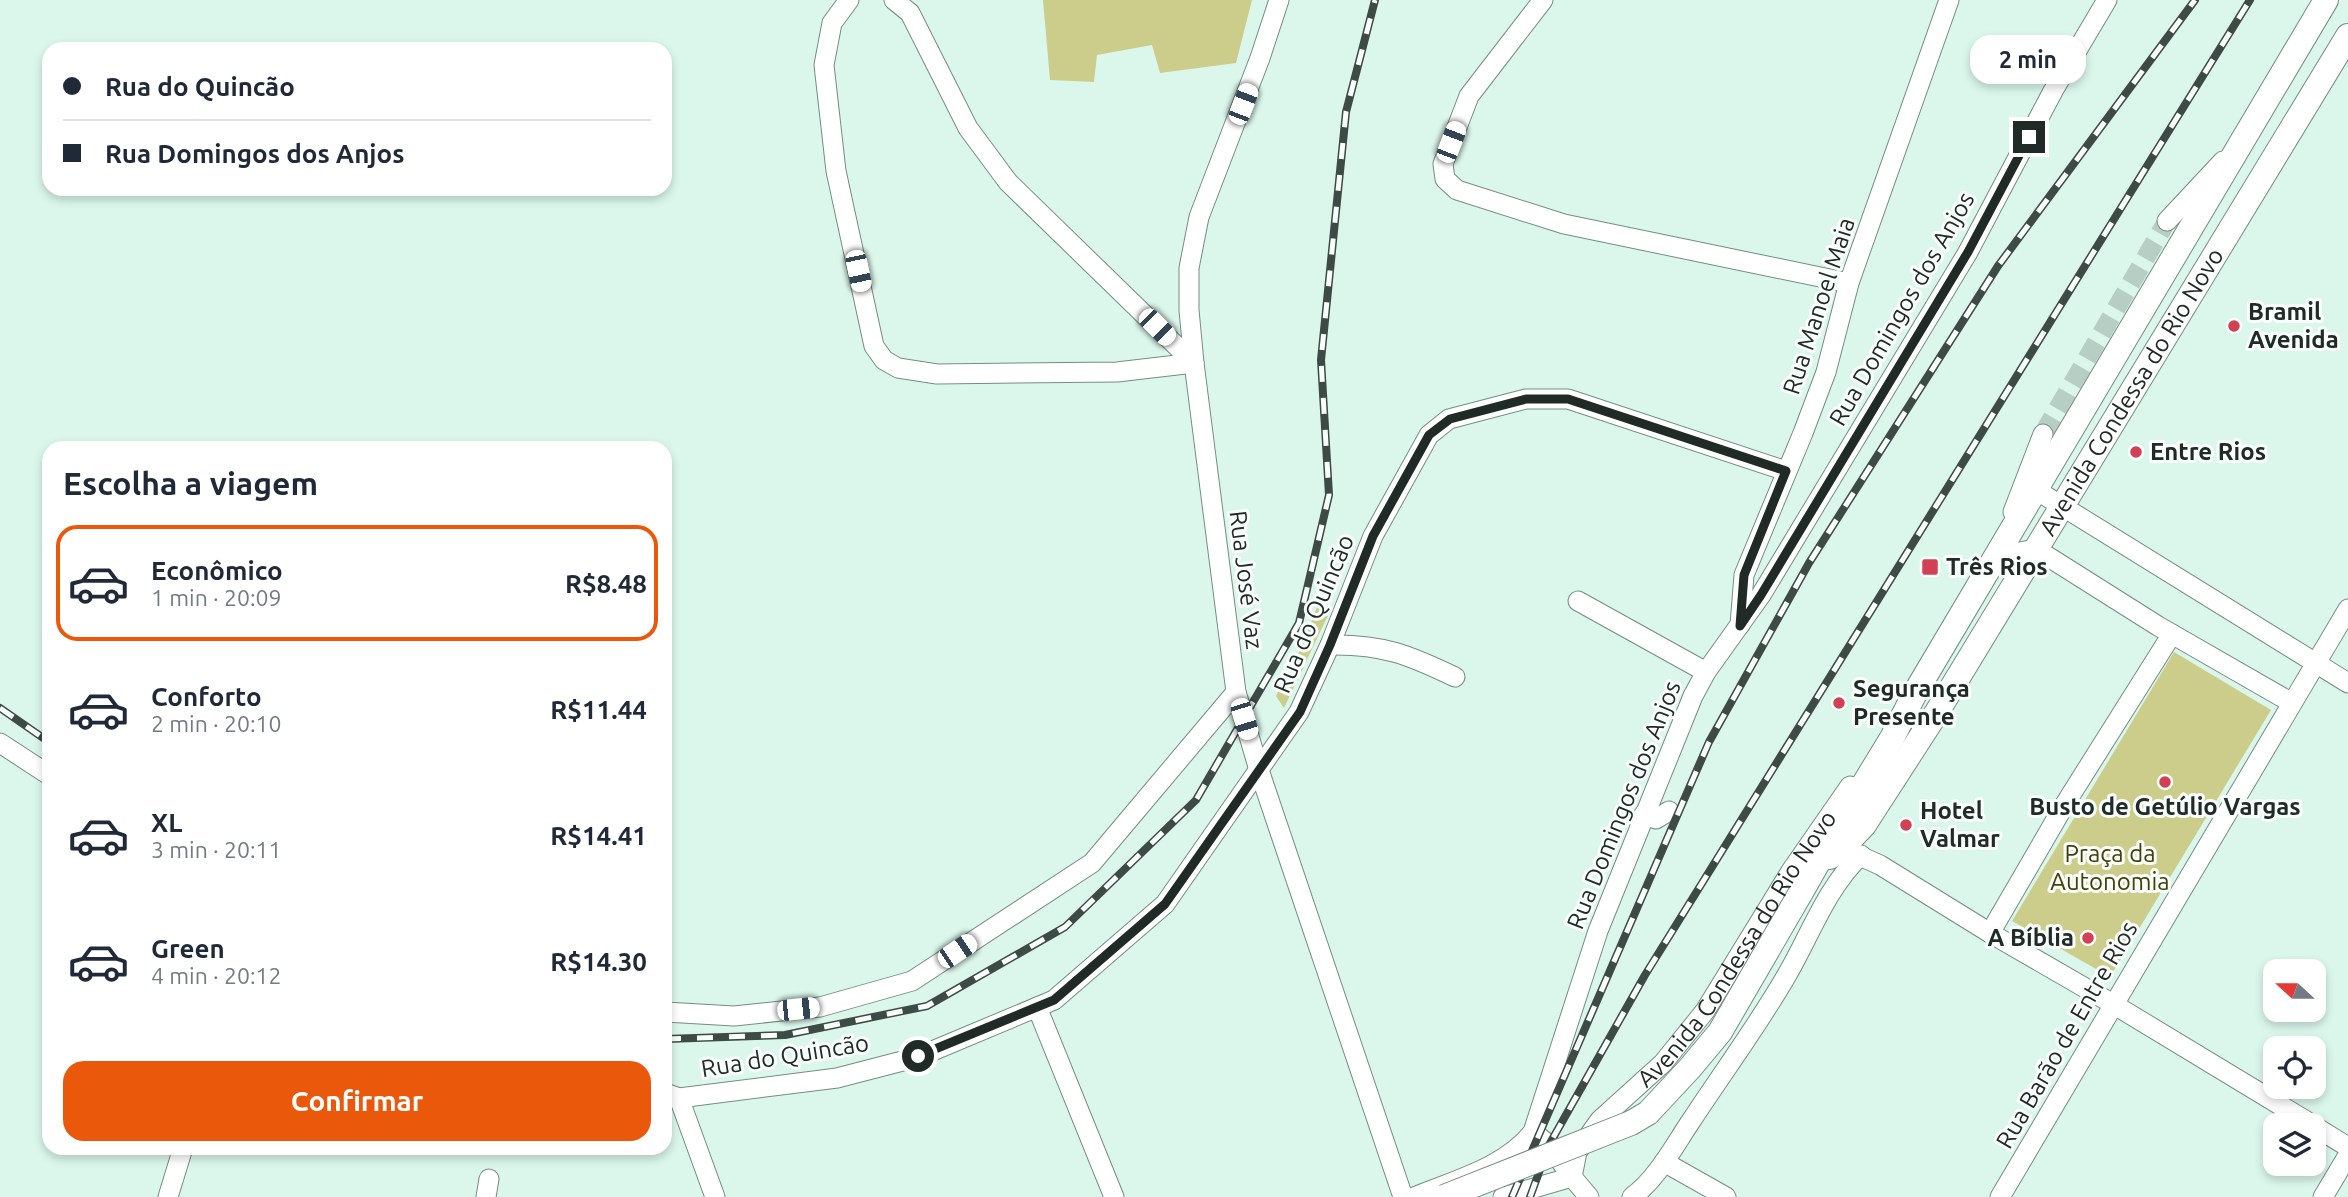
<!DOCTYPE html>
<html lang="pt">
<head>
<meta charset="utf-8">
<style>
  :root { --surface:#fff; --page:#f6f6f7; --text:#1f2937; --muted:#747a83; --line:#e0e1e3; --accent:#ea580c }
  body { margin:0; font-family:Ubuntu,sans-serif; background:var(--page); color:var(--text); height:100vh; display:flex; flex-direction:column; font-size:26px; white-space:nowrap }
  * { box-sizing:border-box; margin:0 }
  p { font-size:23px; color:var(--muted) }
  .icon { flex:none; width:38px; height:38px; fill:none; stroke:currentColor; stroke-width:2; stroke-linecap:round; stroke-linejoin:round }
  .map { position:relative; flex:1; overflow:hidden }
  .details { position:absolute; left:42px; top:441px; width:630px; height:714px; display:flex; flex-direction:column; background:var(--surface); border-radius:21px; box-shadow:0 4px 10px #0003 }
  .details>* { flex:none }
  .hud { position:absolute; left:42px; top:42px; width:630px; height:154px; border-radius:21px; box-shadow:0 4px 10px #0003; display:grid; align-content:center; height:154px; padding:0 21px; background:var(--surface) }
  .needle { width:46px; rotate:291deg }
  .controls { position:absolute; left:2263px; top:959px; display:grid; gap:14px }
  .controls a { display:grid; place-items:center; width:63px; height:63px; border-radius:14px; background:var(--surface); box-shadow:0 4px 10px #0003; font-size:35px }
  .end { position:absolute; width:32px; height:32px; margin:-16px; border:9px solid #202a26; background:#fff; box-shadow:0 0 0 4px #fff }
  .from { border-radius:50% }
  .bubble { position:absolute; height:49px; border-radius:21px; background:var(--surface); box-shadow:0 4px 10px #0003; font-size:23px; font-weight:700; line-height:49px; text-align:center }
  .car { position:absolute; width:21px; height:42px; margin:-21px -10px; border-radius:9px; box-shadow:0 0 5px 2px #0007; background:linear-gradient(#fff 24%,#345 0 40%,#fff 0 76%,#345 0 86%,#fff 0) }
  .hud b { display:flex; align-items:center; gap:24px; height:66px; font-size:26px }
  .hud b+b { border-top:2px solid var(--line) }
  .hud i { width:18px; height:18px; background:var(--text) }
  ul { padding:0; list-style:none }
  li { display:flex; align-items:center; gap:21px; height:116px; margin:0 14px 10px; padding:0 7px; border:4px solid transparent; border-radius:21px }
  li div { flex:1 }
  li b { display:block; font-size:26px }
  li em { font-style:normal; font-weight:700 }
  li.selected { border-color:var(--accent) }
  li>.icon { width:63px; height:63px; stroke-width:1.5 }
  h2 { padding:0 21px; font-size:32px; line-height:84px }
  .cta { display:flex; gap:14px; margin-top:auto; padding:14px 21px }
  .cta a { flex:1; height:80px; border-radius:21px; background:var(--accent); color:#fff; font-size:28px; font-weight:700; line-height:80px; text-align:center }
  .map>svg:first-child { display:block }
  .green { fill:#cccd8a }
  .lines { fill:none; stroke-linecap:round; stroke-linejoin:round }
  .minor-tunnel { stroke:#b6cec4; stroke-width:19; stroke-dasharray:19 10; stroke-linecap:butt }
  .minor-casing { stroke:#738d83; stroke-width:21 }
  .major-casing { stroke:#738d83; stroke-width:26 }
  .minor { stroke:#fff; stroke-width:19 }
  .major { stroke:#fff; stroke-width:24 }
  .rail-casing { stroke:#3d4a45; stroke-width:8 }
  .rail { stroke:#f9fefc; stroke-width:5; stroke-dasharray:16; stroke-linecap:butt }
  .major-bridge-casing { stroke:#738d83; stroke-width:26; stroke-linecap:butt }
  .major-bridge { stroke:#fff; stroke-width:24 }
  .route { stroke:#202a26; stroke-width:9 }
  .poi-dot { fill:#d14054; stroke:#f9fefc; stroke-width:2.5 }
  .labels { text-anchor:middle; stroke-width:6; stroke-linejoin:round; paint-order:stroke }
  .street-label { font-size:24px; fill:#202a26; stroke:#f9fefc }
  .poi-label { font-size:24px; font-weight:bold; fill:#202a26; stroke:#f9fefc; text-anchor:start }
  .park-label { font-size:24px; fill:#434205; stroke:#f9fefc }
</style>
</head>
<body>
<div class="map">
<svg width="2348" height="1197" viewBox="0 0 2348 1197">
  <rect width="100%" height="100%" fill="#dbf7ec"/>
  <!-- green -->
  <g class="green">
    <path d="M1043,0H1252L1236,63L1160,73L1152,45L1097,55L1094,82L1050,80Z"/>
    <path d="M1318,605L1331,609L1284,708L1276,696L1299,652Z"/>
    <path d="M2174,652L2271,710L2110,977L2012,921Z"/>
  </g>
  <g class="lines">
    <!-- minor-tunnel -->
    <path class="minor-tunnel" d="M2043,434L2167,221"/>
    <defs>
      <g id="minor">
        <path d="M849,0L832,23L824,65L836,171L874,346L884,360L898,368L937,374L1117,372L1194,363"/>
        <path d="M894,0L910,13L968,128L1008,182L1194,363"/>
        <path d="M1279,0L1260,58L1199,217L1189,268V310L1194,363L1236,692L1259,770L1403,1197"/>
        <path d="M1543,0L1469,96L1443,164L1445,179L1457,190L1564,224L1849,283"/>
        <path d="M2167,221L2223,161"/>
        <path d="M2036,490L2348,683"/>
        <path d="M2013,512L2043,434"/>
        <path d="M1997,556L2036,549L2158,626L2292,703"/>
        <path d="M1578,601L1706,672"/>
        <path d="M1740,625L1744,575L1803,433L1826,372L1849,283L1949,0"/>
        <path d="M1330,645C1383,644 1409,655 1455,677"/>
        <path d="M0,743L49,775"/>
        <path d="M1644,814L1656,819L1669,811"/>
        <path d="M1842,848L1880,865L1990,933L2113,1004L2313,1125"/>
        <path d="M1990,933L2065,804L2172,634"/>
        <path d="M1037,1007L1114,1197"/>
        <path d="M665,1012L734,1016L820,1007L912,981L1092,863L1236,692"/>
        <path d="M665,1093L679,1098L837,1078L918,1057L1054,1000L1165,904L1299,712L1330,645L1373,536L1429,435L1449,419L1526,399H1568L1786,471"/>
        <path d="M679,1098L715,1197"/>
        <path d="M2314,1126L2348,1147"/>
        <path d="M1664,1162L1726,1197"/>
        <path d="M168,1197L183,1148"/>
        <path d="M486,1197L489,1179"/>
        <path d="M1414,1197C1455,1180 1504,1168 1533,1132L1598,931L1693,696L1706,672L1761,595L1968,252L2053,91L2107,0"/>
        <path d="M1503,1197L1572,1177L1549,1145L1533,1132"/>
        <path id="s1" d="M1589,1197L1572,1177L1577,1152L1600,1120L1663,1063L1705,1011L1791,871L1850,786"/>
        <path d="M1632,1197C1657,1179 1674,1146 1691,1121C1723,1072 1759,1024 1788,973C1811,933 1827,887 1861,855"/>
        <path d="M2000,1197L2348,609"/>
        <path d="M2323,1197L2348,1155"/>
      </g>
      <g id="major">
        <path id="s2" d="M1830,857L1842,848L1864,825L1937,712L2348,36"/>
        <path d="M1800,894L1845,815L1892,738L1915,693L2326,0"/>
      </g>
    </defs>
    <!-- minor casing -->
    <use href="#minor" class="minor-casing"/>
    <!-- major casing -->
    <use href="#major" class="major-casing"/>
    <!-- minor -->
    <use href="#minor" class="minor"/>
    <!-- major -->
    <use href="#major" class="major"/>
    <defs>
      <g id="rail">
        <path d="M0,708L49,742"/>
        <path d="M665,1039L785,1035L927,1006L1065,927L1196,800L1299,623L1329,495L1321,360L1346,112L1375,0"/>
        <path d="M1512,1197L1709,742L1809,563L1998,266L2195,0"/>
        <path d="M1530,1197L1549,1145L1645,975L2250,0"/>
      </g>
    </defs>
    <!-- rail casing -->
    <use href="#rail" class="rail-casing"/>
    <!-- rail -->
    <use href="#rail" class="rail"/>
    <defs>
      <path id="major-bridge" d="M1444,1197L1631,1123L1648,1113L1690,1068L1720,1032L1800,894"/>
    </defs>
    <!-- major-bridge casing -->
    <use href="#major-bridge" class="major-bridge-casing"/>
    <!-- major-bridge -->
    <use href="#major-bridge" class="major-bridge"/>
  </g>
  <g class="lines">
    <!-- route -->
    <path class="route" d="M918,1056L1054,1000L1165,904L1300,712L1330,645L1373,536L1429,435L1450,419L1526,399H1568L1786,471L1744,575L1740,626L1761,595L1968,252L2029,137"/>
  </g>
  <!-- markers -->
  <g class="poi-dot">
    <circle cx="2234" cy="326" r="7"/>
    <circle cx="2136" cy="452" r="7"/>
    <rect x="1921" y="558" width="18" height="18" rx="3.5"/>
    <circle cx="1839" cy="703" r="7"/>
    <circle cx="2165" cy="782" r="7"/>
    <circle cx="1906" cy="825" r="7"/>
    <circle cx="2088" cy="938" r="7"/>
  </g>
  <g class="labels">
    <!-- street labels -->
    <g class="street-label">
      <text transform="translate(1819 306) rotate(-72)" y="8">Rua Manoel Maia</text>
      <text transform="translate(1902 309) rotate(-60)" y="8">Rua Domingos dos Anjos</text>
      <text dy="8" stroke="none"><textPath href="#s2" startOffset="556">Avenida Condessa do Rio Novo</textPath></text>
      <text transform="translate(1246 580) rotate(83)" y="8">Rua José Vaz</text>
      <text transform="translate(1314 614) rotate(-67)" y="8">Rua do Quincão</text>
      <text transform="translate(1624 805) rotate(-68)" y="8">Rua Domingos dos Anjos</text>
      <text dy="8" stroke="none"><textPath href="#s1" startOffset="312">Avenida Condessa do Rio Novo</textPath></text>
      <text transform="translate(2067 1035) rotate(-60)" y="8">Rua Barão de Entre Rios</text>
      <text transform="translate(785 1056) rotate(-9)" y="8">Rua do Quincão</text>
    </g>
    <!-- poi labels -->
    <g class="poi-label">
      <text x="2248" y="320">Bramil<tspan x="2248" dy="28">Avenida</tspan></text>
      <text x="2150" y="460">Entre Rios</text>
      <text x="1946" y="575">Três Rios</text>
      <text x="1853" y="697">Segurança<tspan x="1853" dy="28">Presente</tspan></text>
      <text x="2165" y="815" text-anchor="middle">Busto de Getúlio Vargas</text>
      <text x="1920" y="819">Hotel<tspan x="1920" dy="28">Valmar</tspan></text>
      <text x="2074" y="946" text-anchor="end">A Bíblia</text>
    </g>
    <!-- park labels -->
    <g class="park-label">
      <text x="2110" y="862">Praça da<tspan x="2110" dy="28">Autonomia</tspan></text>
    </g>
  </g>
</svg>
<div class="controls">
<a><svg class="needle" viewBox="-14 -14 28 28"><path d="M0-13l5 13h-10z" fill="#e53935"/><path d="M0 13l5-13h-10z" fill="#747a83"/></svg></a>
<a><svg class="icon" aria-label="locate" viewBox="0 0 24 24"><circle cx="12" cy="12" r="6"/><path d="M12 2v4M12 18v4M2 12h4M18 12h4"/></svg></a>
<a><svg class="icon" aria-label="layers" viewBox="0 0 24 24"><path d="M12 4l9 5-9 5-9-5zM3 14l9 5 9-5"/></svg></a>
</div>
<i class="end from" style="left:918px;top:1056px"></i>
<i class="end" style="left:2029px;top:137px"></i>
<div class="bubble" style="left:1970px;top:35px;width:116px">2 min</div>
<i class="car" style="left:1243px;top:104px;rotate:21deg"></i>
<i class="car" style="left:1451px;top:142px;rotate:21deg"></i>
<i class="car" style="left:858px;top:271px;rotate:168deg"></i>
<i class="car" style="left:1157px;top:327px;rotate:135deg"></i>
<i class="car" style="left:1244px;top:719px;rotate:163deg"></i>
<i class="car" style="left:957px;top:951px;rotate:56deg"></i>
<i class="car" style="left:798px;top:1009px;rotate:84deg"></i>
<div class="hud">
<b><i class="from"></i>Rua do Quincão</b>
<b><i></i>Rua Domingos dos Anjos</b>
</div>
<section class="details">
<h2>Escolha a viagem</h2>
<ul>
<li class="selected"><svg class="icon" aria-label="car" viewBox="0 0 24 24"><path d="M5 17H2v-5l4-1 3-4h7l3 4 3 1v5h-3M9 17h6M6 11h13"/><circle cx="7" cy="17" r="2"/><circle cx="17" cy="17" r="2"/></svg><div><b>Econômico</b><p>1 min · 20:09</p></div><em>R$8.48</em></li>
<li><svg class="icon" aria-label="car" viewBox="0 0 24 24"><path d="M5 17H2v-5l4-1 3-4h7l3 4 3 1v5h-3M9 17h6M6 11h13"/><circle cx="7" cy="17" r="2"/><circle cx="17" cy="17" r="2"/></svg><div><b>Conforto</b><p>2 min · 20:10</p></div><em>R$11.44</em></li>
<li><svg class="icon" aria-label="car" viewBox="0 0 24 24"><path d="M5 17H2v-5l4-1 3-4h7l3 4 3 1v5h-3M9 17h6M6 11h13"/><circle cx="7" cy="17" r="2"/><circle cx="17" cy="17" r="2"/></svg><div><b>XL</b><p>3 min · 20:11</p></div><em>R$14.41</em></li>
<li><svg class="icon" aria-label="car" viewBox="0 0 24 24"><path d="M5 17H2v-5l4-1 3-4h7l3 4 3 1v5h-3M9 17h6M6 11h13"/><circle cx="7" cy="17" r="2"/><circle cx="17" cy="17" r="2"/></svg><div><b>Green</b><p>4 min · 20:12</p></div><em>R$14.30</em></li>
</ul>
<div class="cta"><a>Confirmar</a></div>
</section>
</div>
</body>
</html>
